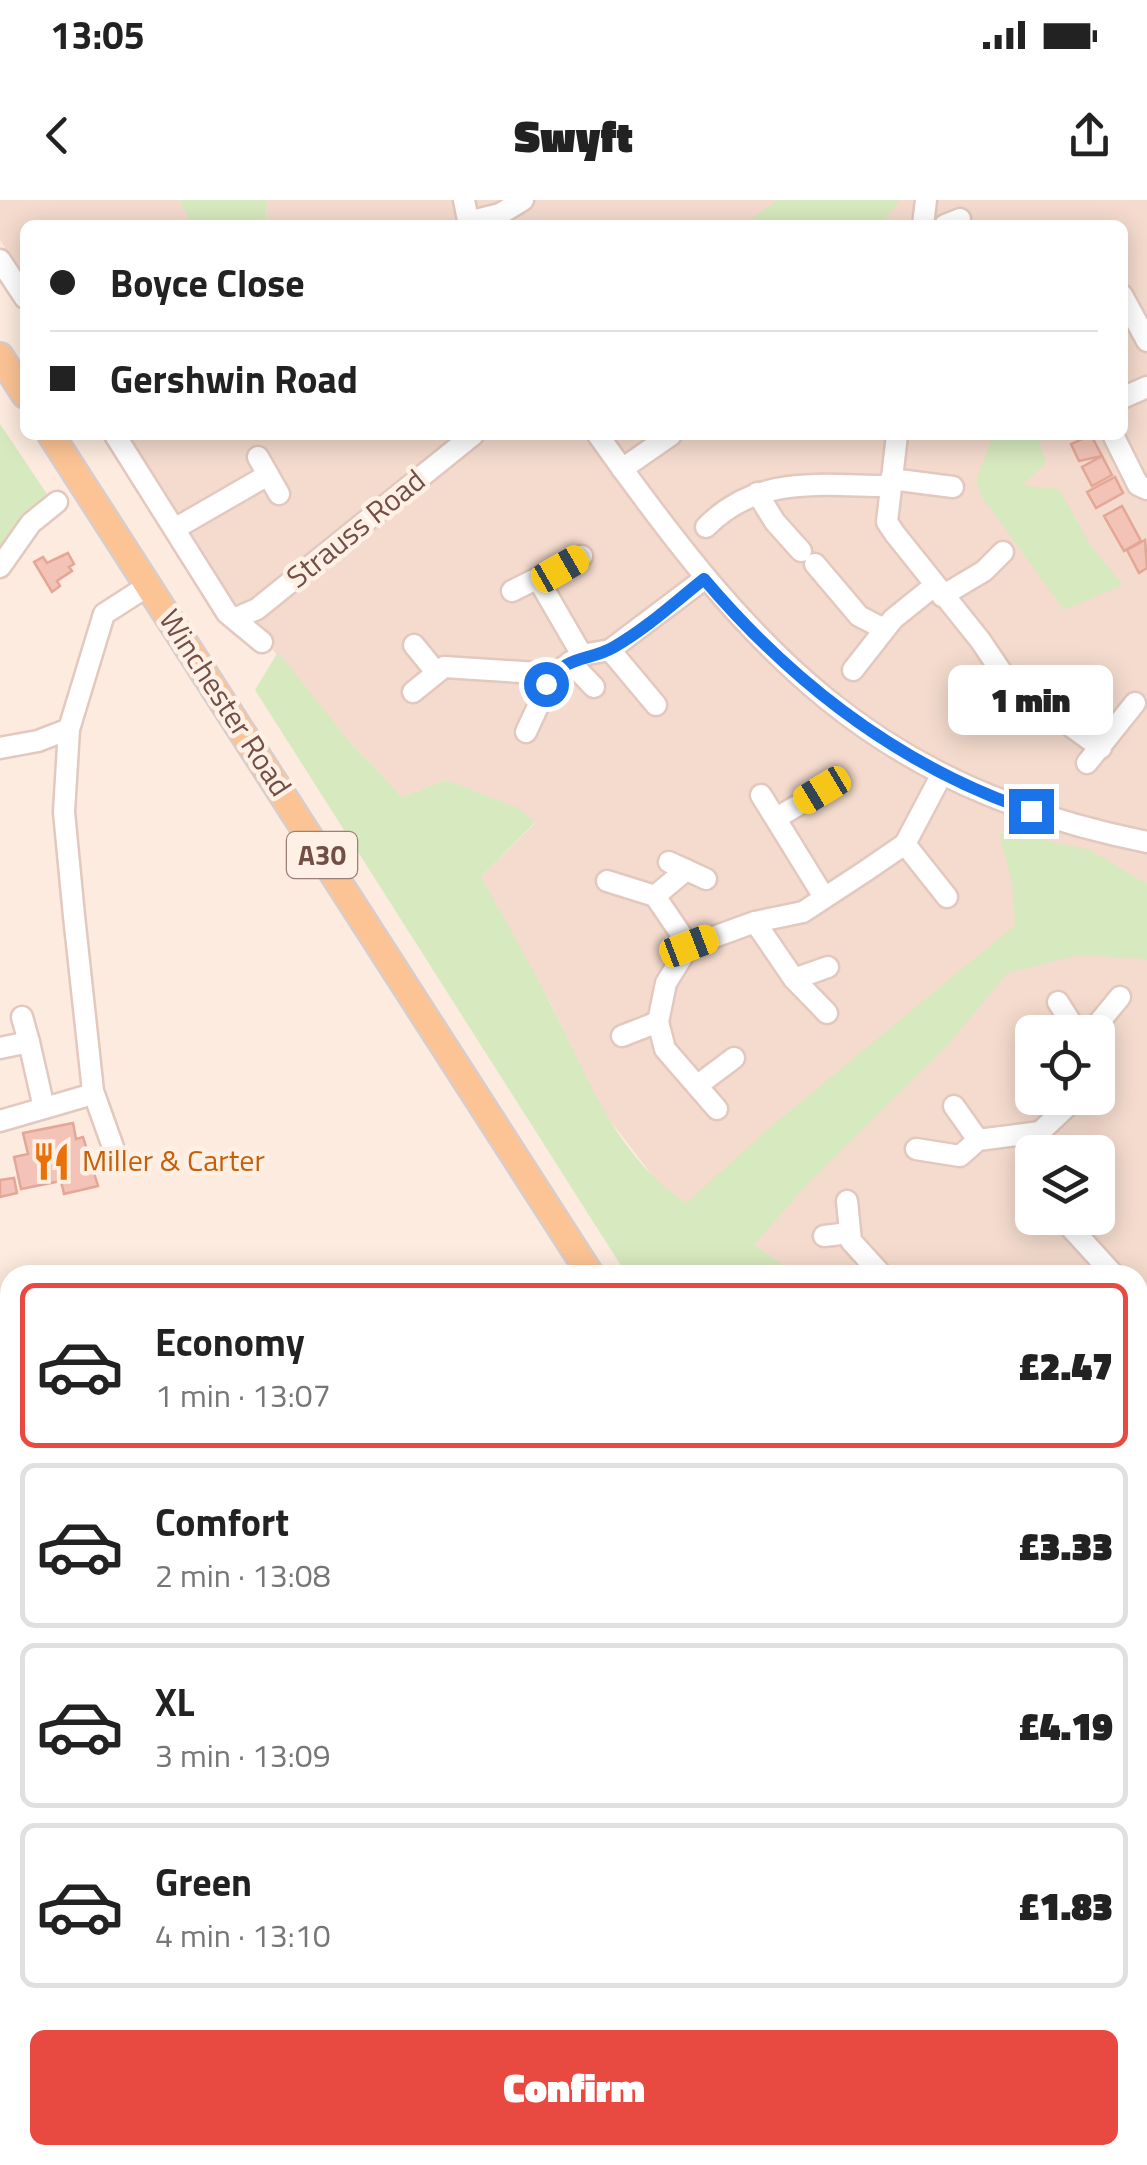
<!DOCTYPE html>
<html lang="en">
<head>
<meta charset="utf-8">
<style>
  :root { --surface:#fff; --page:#f2f2f2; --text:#222; --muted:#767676; --line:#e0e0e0; --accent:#e84941 }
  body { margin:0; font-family:"Titillium Web",sans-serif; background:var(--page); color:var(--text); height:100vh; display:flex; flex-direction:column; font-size:38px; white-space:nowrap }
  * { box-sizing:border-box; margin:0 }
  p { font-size:32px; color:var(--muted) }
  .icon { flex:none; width:55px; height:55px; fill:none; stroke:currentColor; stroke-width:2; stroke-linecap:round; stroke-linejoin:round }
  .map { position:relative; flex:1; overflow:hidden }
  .drawer { position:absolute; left:0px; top:1065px; width:1148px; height:900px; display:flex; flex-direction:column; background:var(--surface); border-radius:30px 30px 0 0; box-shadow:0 5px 25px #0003 }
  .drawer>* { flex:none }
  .top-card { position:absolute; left:20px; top:20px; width:1108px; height:220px; border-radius:15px; box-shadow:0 5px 25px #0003; display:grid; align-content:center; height:220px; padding:0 30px; background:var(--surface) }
  .controls { position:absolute; left:1015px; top:815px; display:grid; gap:20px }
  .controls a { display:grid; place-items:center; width:100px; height:100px; border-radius:15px; background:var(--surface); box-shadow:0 5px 25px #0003; font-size:50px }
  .end { position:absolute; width:45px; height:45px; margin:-22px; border:12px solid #1a73e8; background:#fff; box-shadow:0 0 0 5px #fff }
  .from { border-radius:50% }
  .bubble { position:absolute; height:70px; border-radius:15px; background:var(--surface); box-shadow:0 5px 25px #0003; font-size:32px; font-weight:800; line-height:70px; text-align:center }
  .car { position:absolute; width:30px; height:60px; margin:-30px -15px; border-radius:12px; box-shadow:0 0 8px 2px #0007; background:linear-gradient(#f5c518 24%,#345 0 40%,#f5c518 0 76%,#345 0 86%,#f5c518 0) }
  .top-card b { display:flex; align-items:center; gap:35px; height:95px; font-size:38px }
  .top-card b+b { border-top:2px solid var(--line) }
  .top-card i { width:25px; height:25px; background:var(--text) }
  ul { padding:18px 0 0; list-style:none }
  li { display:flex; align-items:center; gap:30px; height:165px; margin:0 20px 15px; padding:0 10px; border:5px solid var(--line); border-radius:15px }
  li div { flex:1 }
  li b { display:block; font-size:38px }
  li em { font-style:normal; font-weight:800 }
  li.selected { border-color:var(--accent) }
  li>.icon { width:90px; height:90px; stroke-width:1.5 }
  .button { display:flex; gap:20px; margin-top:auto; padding:20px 30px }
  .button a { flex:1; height:115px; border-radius:15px; background:var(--accent); color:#fff; font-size:40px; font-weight:800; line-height:115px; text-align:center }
  .status { display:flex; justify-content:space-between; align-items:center; height:70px; padding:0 50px; background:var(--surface); direction:ltr }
  .status svg { height:28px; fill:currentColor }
  header { display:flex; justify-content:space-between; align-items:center; height:130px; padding:0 30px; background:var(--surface); font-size:45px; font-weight:800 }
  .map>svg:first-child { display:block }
  .residential { fill:#f4dbcd; fill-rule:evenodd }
  .green { fill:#d7e9be }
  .building { fill:#f2c3b6; stroke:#e4a696; stroke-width:2.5 }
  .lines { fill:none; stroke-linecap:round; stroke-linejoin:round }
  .minor-casing { stroke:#e2c8be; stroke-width:25 }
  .major-casing { stroke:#d8cdcb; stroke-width:30 }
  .minor { stroke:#fff; stroke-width:20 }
  .major { stroke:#fcc495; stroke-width:25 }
  .route { stroke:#1a73e8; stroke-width:12 }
  .labels { text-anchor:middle; stroke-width:9; stroke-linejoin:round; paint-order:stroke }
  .shield { fill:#fff0e5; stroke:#9c7f76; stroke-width:2.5 }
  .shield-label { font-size:28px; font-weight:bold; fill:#724e47 }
  .street-label { font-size:30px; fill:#724e47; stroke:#fff0e5 }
  .food-label { font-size:30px; fill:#c56008; stroke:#fff0e5; text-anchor:start }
</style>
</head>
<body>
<div class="status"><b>13:05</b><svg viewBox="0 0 49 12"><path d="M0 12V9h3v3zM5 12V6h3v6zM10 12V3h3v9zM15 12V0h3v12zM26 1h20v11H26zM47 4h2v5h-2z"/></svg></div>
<header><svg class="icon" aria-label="back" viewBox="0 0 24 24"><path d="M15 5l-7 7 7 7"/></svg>Swyft<svg class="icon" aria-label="share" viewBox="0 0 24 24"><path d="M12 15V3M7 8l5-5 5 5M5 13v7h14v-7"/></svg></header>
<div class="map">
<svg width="1147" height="1965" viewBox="0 0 1147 1965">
  <rect width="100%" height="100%" fill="#fcebde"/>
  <!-- residential -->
  <g class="residential">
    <path d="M0,0H179L192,25H25V78L0,40Z"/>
    <path d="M267,0H1147V1691L1138,1696V1075H788L787,1068L661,987L599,906L552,806L481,677L535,623L446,580L402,597L348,540L222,389L128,235H1122V25H266ZM1032,832H1098V898H1032ZM1032,952H1098V1018H1032Z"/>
    <path d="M10,1878V1955H198L220,1965H0V1902Z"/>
    <path d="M704,1955H1123L1127,1965H687Z"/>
  </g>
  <!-- green -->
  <g class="green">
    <path d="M179,0H267L266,25H192Z"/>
    <path d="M777,0H900L880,25H744Z"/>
    <path d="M0,224L47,294L0,377Z"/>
    <path d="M993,235L1039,240L1046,263L1022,285L1059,289L1091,346L1123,385L1064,410L982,297L976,281Z"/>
    <path d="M278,452L348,540L402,597L446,580L518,608L535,622L481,677C505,720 530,763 552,807C588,878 617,958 686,1003L768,929L1015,725L1012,684L999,632L1088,649L1147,684V759L1079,755L1007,773L947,846L800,992L754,1045L787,1068L788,1075H627L255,490Z"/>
    <path d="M0,1155L10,1211V1862L0,1857Z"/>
    <path d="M205,1955H391L381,1965H229Z"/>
    <path d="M531,1955H637L619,1965H535Z"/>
  </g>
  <!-- building -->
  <g class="building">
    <path d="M1091,235L1102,256L1079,261L1071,244Z"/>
    <path d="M1102,256L1112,275L1092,286L1082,267Z"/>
    <path d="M1115,277L1123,293L1096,308L1087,292Z"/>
    <path d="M1122,306L1141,341L1124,351L1104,316Z"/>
    <path d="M1145,340L1147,368L1139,373L1127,350Z"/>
    <path d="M68,353L74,364L69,367L72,371L57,381L60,386L52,392L34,362L43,357L47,363Z"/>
    <path d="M73,923L76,939L83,937L98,986L64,994L61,981L21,989L14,957L28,954L23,933Z"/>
    <path d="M14,978L17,993L0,997V980Z"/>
    <path d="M93,1955H115L137,1965H89Z"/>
    <path d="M443,1955H489L495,1965H441Z"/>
    <path d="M776,1955H798L804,1962L765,1965Z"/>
    <path d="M986,1955H1011L1017,1965H973Z"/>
  </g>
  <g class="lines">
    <defs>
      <g id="minor">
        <path d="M464,0L469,25"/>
        <path d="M468,22L500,14L523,0"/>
        <path d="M923,25L926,0"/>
        <path d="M945,25L960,19"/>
        <path d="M0,60L25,98"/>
        <path d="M1122,95L1147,141"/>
        <path d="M1122,198L1147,187"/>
        <path d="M115,235L227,413L262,442"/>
        <path d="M598,235C754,454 871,586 1147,642"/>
        <path d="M897,235L887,322L895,334L980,440L1007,480L1101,548"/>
        <path d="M1114,237L1138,285L1147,289"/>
        <path d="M258,257L279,294"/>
        <path d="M622,269L671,235"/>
        <path d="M891,279L953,287"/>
        <path d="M757,293L775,322L801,351"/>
        <path d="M706,327C758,274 821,286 890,286"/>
        <path d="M176,328L268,275"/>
        <path d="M815,364L859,416L884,429"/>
        <path d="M0,367L31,323L57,302"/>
        <path d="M539,381L582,455"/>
        <path d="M512,391L582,356"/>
        <path d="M942,396L984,371L1003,352"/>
        <path d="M236,418L257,409L473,235"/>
        <path d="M414,445L436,472"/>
        <path d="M610,450L656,505"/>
        <path d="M570,462L594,487"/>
        <path d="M853,470L893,419L934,386"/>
        <path d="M413,492L444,467L553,474"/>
        <path d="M69,529L64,612L74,716L93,891L113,947"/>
        <path d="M526,532L553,474L582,455L610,450L704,379"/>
        <path d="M0,548L38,541L69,529L104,414L149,385"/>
        <path d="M1087,563L1135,503"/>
        <path d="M761,595L824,697"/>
        <path d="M778,617L822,591"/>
        <path d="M905,644L947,697"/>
        <path d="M669,662L706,679"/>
        <path d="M607,681L655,696L689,746"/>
        <path d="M655,696L686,670"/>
        <path d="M755,722L794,779L827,813"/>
        <path d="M794,779L828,767"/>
        <path d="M1058,802L1077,832"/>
        <path d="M22,817L29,842"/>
        <path d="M1091,832L1120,797"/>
        <path d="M622,836L658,822"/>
        <path d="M0,848L29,842L44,908"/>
        <path d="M698,885L734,858"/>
        <path d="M954,906L978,940"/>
        <path d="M717,909L665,849L658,822L666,783L689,746L755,722L803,712L864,672L905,644L942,574"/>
        <path d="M0,921L93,894"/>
        <path d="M916,949L960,956L978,940L1040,932"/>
        <path d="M1044,952L1040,932L1076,898"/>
        <path d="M847,1001L851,1041L882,1075"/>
        <path d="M1062,1018L1114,1075"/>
        <path d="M824,1036L849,1033"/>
        <path d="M1138,1118L1147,1129"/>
        <path d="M1138,1458L1147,1459"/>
        <path d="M1138,1621L1147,1612"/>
        <path d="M0,1964L3,1965"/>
        <path d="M664,1965L675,1955"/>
      </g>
      <g id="major">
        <path d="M0,156L25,195"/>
        <path d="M51,235L591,1075"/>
        <path d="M1138,1906L1147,1925"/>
      </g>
    </defs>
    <!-- minor casing -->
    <use href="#minor" class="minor-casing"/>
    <!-- major casing -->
    <use href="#major" class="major-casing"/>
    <!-- minor -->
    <use href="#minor" class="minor"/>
    <!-- major -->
    <use href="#major" class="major"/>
  </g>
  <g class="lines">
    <!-- route -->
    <path class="route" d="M546,484C567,454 588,462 614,447C647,428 675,402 704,379C793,484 899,566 1031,611"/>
  </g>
  <!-- icons -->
  <defs>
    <symbol id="restaurant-bare" viewBox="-9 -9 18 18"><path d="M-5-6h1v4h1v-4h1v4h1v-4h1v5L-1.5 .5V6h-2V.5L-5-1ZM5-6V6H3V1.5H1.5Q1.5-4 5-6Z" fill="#e8710a" stroke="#fff0e5" stroke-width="2.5" paint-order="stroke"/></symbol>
  </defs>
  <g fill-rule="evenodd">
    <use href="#restaurant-bare" x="24" y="934" width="55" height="55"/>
  </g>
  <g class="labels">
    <!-- shield labels -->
    <rect class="shield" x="287" y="632" width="70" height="46" rx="8"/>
    <g class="shield-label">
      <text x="322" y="665">A30</text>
    </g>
    <!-- street labels -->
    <g class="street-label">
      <text transform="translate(356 329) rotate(-39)" y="10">Strauss Road</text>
      <text transform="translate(225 503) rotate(57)" y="10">Winchester Road</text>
    </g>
    <!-- food labels -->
    <g class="food-label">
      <text x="82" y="971">Miller &amp; Carter</text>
    </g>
  </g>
</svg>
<div class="controls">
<a><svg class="icon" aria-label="locate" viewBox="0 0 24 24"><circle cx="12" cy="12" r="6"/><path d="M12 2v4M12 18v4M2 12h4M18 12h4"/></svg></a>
<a><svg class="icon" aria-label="layers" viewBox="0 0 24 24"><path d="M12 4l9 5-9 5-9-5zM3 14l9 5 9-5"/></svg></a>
</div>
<i class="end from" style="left:546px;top:484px"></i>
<i class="end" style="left:1031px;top:611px"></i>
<div class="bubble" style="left:948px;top:465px;width:165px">1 min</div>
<i class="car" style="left:560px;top:369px;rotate:60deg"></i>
<i class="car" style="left:822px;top:590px;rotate:239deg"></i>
<i class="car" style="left:689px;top:746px;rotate:69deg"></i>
<div class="top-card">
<b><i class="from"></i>Boyce Close</b>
<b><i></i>Gershwin Road</b>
</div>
<section class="drawer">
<ul>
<li class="selected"><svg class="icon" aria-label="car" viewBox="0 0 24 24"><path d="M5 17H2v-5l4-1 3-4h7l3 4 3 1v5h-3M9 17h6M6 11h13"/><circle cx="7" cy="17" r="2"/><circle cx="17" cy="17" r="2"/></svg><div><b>Economy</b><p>1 min · 13:07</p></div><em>£2.47</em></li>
<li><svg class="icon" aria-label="car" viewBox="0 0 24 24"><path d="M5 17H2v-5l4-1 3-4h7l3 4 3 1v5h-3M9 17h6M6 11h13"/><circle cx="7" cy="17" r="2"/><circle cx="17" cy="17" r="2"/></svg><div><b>Comfort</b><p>2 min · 13:08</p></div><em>£3.33</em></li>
<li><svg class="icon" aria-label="car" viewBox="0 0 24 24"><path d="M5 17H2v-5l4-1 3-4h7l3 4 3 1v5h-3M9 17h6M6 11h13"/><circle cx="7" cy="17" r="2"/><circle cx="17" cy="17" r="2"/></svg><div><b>XL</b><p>3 min · 13:09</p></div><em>£4.19</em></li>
<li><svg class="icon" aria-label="car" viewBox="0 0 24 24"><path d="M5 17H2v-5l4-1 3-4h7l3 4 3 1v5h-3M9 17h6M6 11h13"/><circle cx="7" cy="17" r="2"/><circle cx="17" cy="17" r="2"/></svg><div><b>Green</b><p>4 min · 13:10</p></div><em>£1.83</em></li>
</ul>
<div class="button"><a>Confirm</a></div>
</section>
</div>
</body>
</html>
